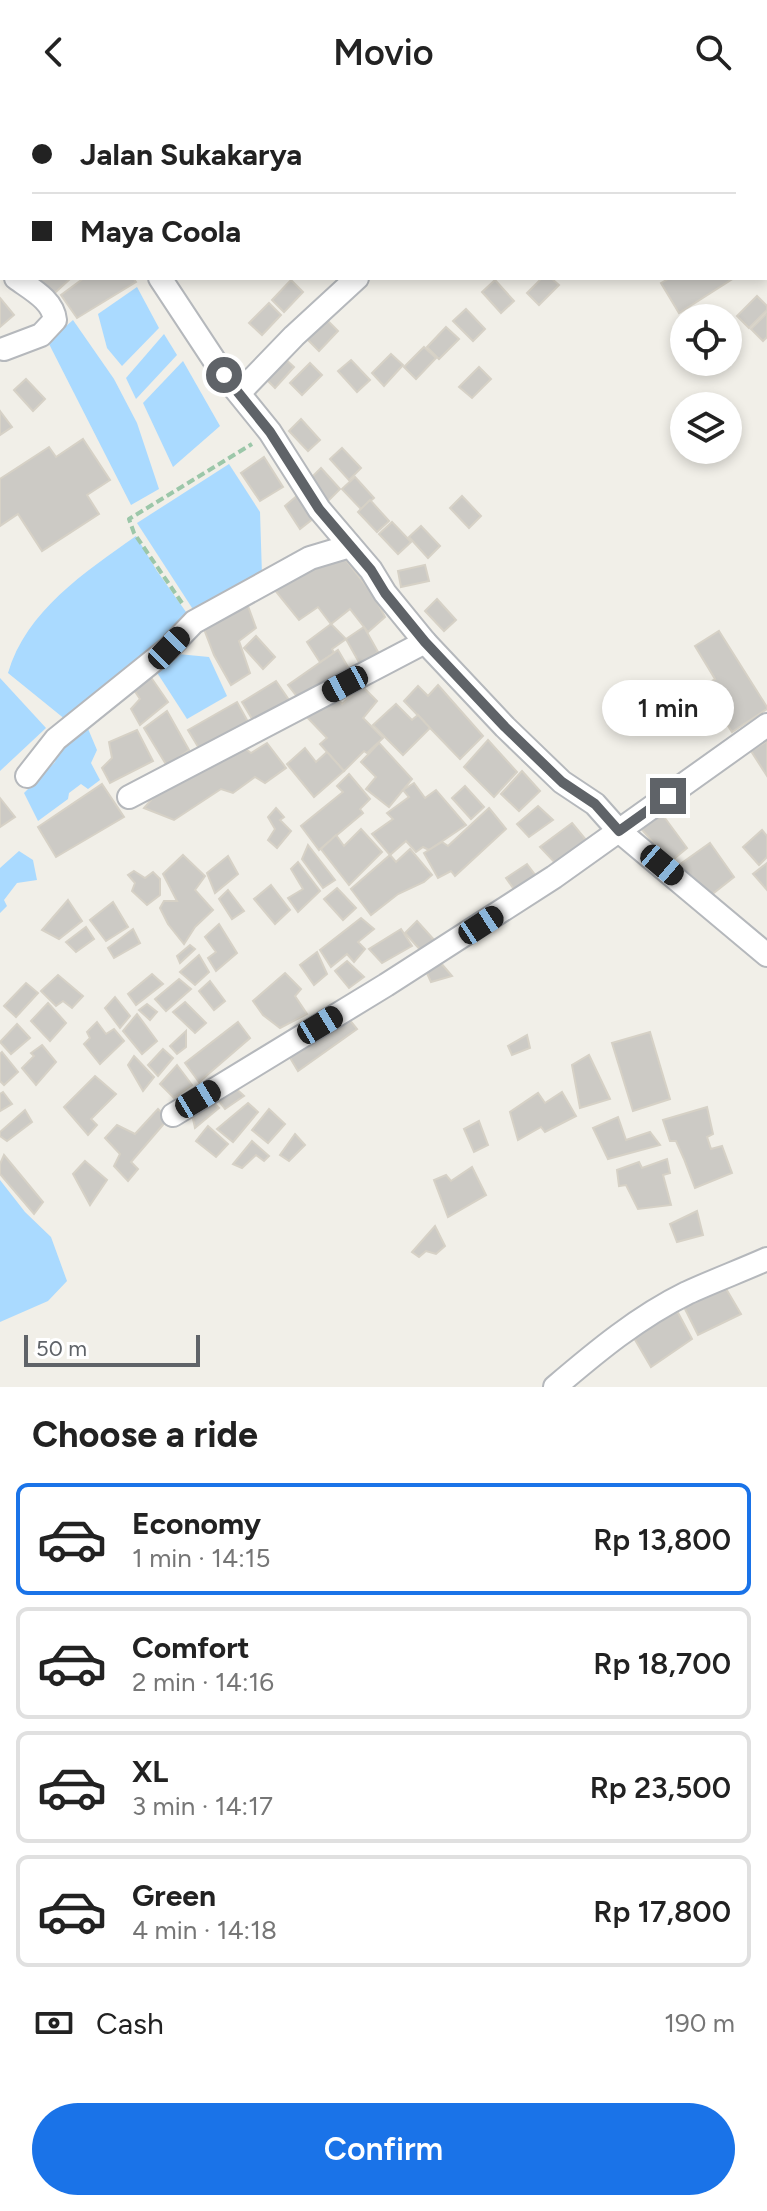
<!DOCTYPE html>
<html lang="en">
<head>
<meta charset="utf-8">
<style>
  :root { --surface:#fff; --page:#f6f6f6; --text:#222; --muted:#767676; --line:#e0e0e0; --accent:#1a73e8 }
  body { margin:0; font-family:Figtree,sans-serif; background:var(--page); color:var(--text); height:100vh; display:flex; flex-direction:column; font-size:30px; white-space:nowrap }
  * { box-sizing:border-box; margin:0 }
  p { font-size:26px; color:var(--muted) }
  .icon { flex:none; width:44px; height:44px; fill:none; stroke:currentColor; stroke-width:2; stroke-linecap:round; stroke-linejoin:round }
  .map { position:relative; height:1283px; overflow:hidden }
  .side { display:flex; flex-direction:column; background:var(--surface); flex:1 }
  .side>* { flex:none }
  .guide { position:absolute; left:0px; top:0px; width:768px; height:176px; box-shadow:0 4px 12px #0003; display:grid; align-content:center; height:176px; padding:0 32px; background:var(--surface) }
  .fabs { position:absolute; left:670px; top:200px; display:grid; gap:16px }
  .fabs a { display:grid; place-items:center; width:72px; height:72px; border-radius:50%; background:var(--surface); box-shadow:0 4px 12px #0003; font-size:40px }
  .scale { position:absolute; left:24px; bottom:20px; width:176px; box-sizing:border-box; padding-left:8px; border:4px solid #5f6368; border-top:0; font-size:22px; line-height:28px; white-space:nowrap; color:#5f6368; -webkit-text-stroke:6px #fff; paint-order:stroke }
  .end { position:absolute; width:36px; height:36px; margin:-18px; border:10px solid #5f6368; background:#fff; box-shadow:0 0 0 4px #fff }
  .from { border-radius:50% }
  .bubble { position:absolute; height:56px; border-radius:28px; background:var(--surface); box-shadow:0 4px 12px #0003; font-size:26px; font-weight:600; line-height:56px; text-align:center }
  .car { position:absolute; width:24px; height:48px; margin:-24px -12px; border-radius:10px; box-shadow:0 0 6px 2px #0007; background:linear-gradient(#222 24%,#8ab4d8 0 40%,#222 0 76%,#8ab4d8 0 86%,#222 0) }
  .guide b { display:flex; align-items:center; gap:28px; height:76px; font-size:30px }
  .guide b+b { border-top:2px solid var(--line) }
  .guide i { width:20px; height:20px; background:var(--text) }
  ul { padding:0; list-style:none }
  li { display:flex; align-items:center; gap:24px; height:112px; margin:0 16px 12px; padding:0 16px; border:4px solid var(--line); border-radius:12px }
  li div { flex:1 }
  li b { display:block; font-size:30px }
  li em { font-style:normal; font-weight:600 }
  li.active { border-color:var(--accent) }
  li>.icon { width:72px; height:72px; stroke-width:1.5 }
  h2 { padding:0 32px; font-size:36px; line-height:96px }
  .pay { display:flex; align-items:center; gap:20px; height:88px; padding:0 32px; font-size:30px }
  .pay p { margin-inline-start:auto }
  .action { display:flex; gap:16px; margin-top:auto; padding:16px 32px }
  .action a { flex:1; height:92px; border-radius:48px; background:var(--accent); color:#fff; font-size:32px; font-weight:600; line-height:92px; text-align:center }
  header { display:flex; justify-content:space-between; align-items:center; height:104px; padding:0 32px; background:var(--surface); font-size:36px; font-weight:600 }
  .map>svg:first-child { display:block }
  .water { fill:#aadaff }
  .building { fill:#cccac5; stroke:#d6d1c6; stroke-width:2 }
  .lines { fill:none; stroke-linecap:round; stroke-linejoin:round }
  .street-casing { stroke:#b5b8bc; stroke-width:26 }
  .path { stroke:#9cc7a9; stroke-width:4; stroke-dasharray:8 4; stroke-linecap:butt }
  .street { stroke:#fff; stroke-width:22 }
  .route { stroke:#5f6368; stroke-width:10 }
</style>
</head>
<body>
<header><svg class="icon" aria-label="back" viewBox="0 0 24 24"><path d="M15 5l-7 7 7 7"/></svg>Movio<svg class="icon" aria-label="search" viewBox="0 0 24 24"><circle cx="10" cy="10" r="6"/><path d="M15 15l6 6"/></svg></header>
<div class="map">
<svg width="767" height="1283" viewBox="0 0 767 1283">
  <rect width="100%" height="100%" fill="#f1efe8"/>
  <!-- water -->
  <g class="water">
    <path d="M137,183L159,224L122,262L107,244L98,210Z"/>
    <path d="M73,216L114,275L137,319L159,385L131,401L48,238Z"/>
    <path d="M164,230L177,251L136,295L126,274Z"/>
    <path d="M183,257L220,322L173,363L143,299Z"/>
    <path d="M229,360L260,408L262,472L196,510L137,419Z"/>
    <path d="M136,432L157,467L191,515L66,616L8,569C26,507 85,468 136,432Z"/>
    <path d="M178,550L209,553L227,592L187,615L156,567Z"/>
    <path d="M0,574L46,624L0,667Z"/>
    <path d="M86,620L97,646L91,659L100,676L88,685L81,680L69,689L68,695L38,717L24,689L55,658L60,638Z"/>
    <path d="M19,747L33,756L37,776L17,779L4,796L7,802L0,809V764Z"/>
    <path d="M0,1076L25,1108L51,1133L67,1177L48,1197L0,1218Z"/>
  </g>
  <!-- building -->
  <g class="building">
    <path d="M27,174H71L46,197Z"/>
    <path d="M84,174H133L136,178L77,214L61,191Z"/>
    <path d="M542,174H551L559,181L539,201L527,189Z"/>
    <path d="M670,174H734L679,209L661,179Z"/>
    <path d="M291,176L303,188L284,208L272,196Z"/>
    <path d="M495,176L514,197L501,209L482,188Z"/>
    <path d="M757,192L767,202V206L749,224L737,212Z"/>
    <path d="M0,194L14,211L0,223Z"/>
    <path d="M269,199L281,211L262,231L249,219Z"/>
    <path d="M466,205L485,225L473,237L453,217Z"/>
    <path d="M767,209V233L763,237L751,225Z"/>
    <path d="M326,215L338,227L319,247L307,235Z"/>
    <path d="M446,223L459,235L439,255L427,243Z"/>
    <path d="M424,243L436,254L416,275L404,263Z"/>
    <path d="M391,250L403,261L384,282L372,269Z"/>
    <path d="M282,252L294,263L275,284L263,272Z"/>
    <path d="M351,256L370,276L357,288L338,267Z"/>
    <path d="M310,259L322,271L302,291L290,279Z"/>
    <path d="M479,263L491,275L472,294L459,283Z"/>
    <path d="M26,275L45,295L33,307L14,286Z"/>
    <path d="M0,307L12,323L0,331Z"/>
    <path d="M301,315L320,336L308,347L289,327Z"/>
    <path d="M83,335L110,376L87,391L99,410L42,447L18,410L0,422V375L49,343L56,353Z"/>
    <path d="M342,344L361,364L349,376L330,355Z"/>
    <path d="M264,353L283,383L260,397L241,369Z"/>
    <path d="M321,364L340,385L328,397L309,376Z"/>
    <path d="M355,373L374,394L361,405L342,385Z"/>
    <path d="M298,391L314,414L300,425L285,402Z"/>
    <path d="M462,392L481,412L469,424L450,404Z"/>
    <path d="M370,396L389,417L377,428L358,408Z"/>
    <path d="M392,418L411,438L398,450L379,430Z"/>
    <path d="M421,422L440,442L428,454L409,433Z"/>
    <path d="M337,445L374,492L385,513L368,528L350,505L331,520L318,503L299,516L274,485Z"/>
    <path d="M425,461L429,477L401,483L398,467Z"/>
    <path d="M245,494L256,524L239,537L250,569L231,581L214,551L202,520Z"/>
    <path d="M437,495L456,516L444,527L425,507Z"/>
    <path d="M331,520L346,535L332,545L334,549L320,558L307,538Z"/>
    <path d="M364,523L378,548L360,560L346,535Z"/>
    <path d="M719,527L767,603V605L732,628L703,582L715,575L695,542Z"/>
    <path d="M256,532L275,553L263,565L244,544Z"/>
    <path d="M338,546L352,570L302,599L288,581Z"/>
    <path d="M150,572L168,598L140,621L131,605L140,595L134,586Z"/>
    <path d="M276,577L289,596L254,618L242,598Z"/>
    <path d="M438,581L483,632L460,655L404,597L418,582L428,592Z"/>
    <path d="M362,582L377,597L363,614L383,634L367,649L364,647L344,667L320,640L327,634L302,608L333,589L342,600Z"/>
    <path d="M237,598L252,625L203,651L188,626Z"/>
    <path d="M396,600L412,616L418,611L430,624L403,651L373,621Z"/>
    <path d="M167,607L189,646L167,662L144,624Z"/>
    <path d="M137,626L153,657L110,679L102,664L112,654L109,638Z"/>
    <path d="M488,636L517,668L494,693L464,663Z"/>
    <path d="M767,637V672L751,647Z"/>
    <path d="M267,639L286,664L265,679L255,673L233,689L221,685L174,716L144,704L170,674L243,643L251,649Z"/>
    <path d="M379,639L412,675L389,703L366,685L376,673L361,658Z"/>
    <path d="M305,644L316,658L327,648L344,667L314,693L287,660Z"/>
    <path d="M522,667L540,687L519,707L501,690Z"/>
    <path d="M349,670L370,695L360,705L363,709L319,746L301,722L343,688L337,682Z"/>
    <path d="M414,679L425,694L436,686L466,721L429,746L423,743L416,748L406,737L390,751L372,730L393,715L387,709L409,693L403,686Z"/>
    <path d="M102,680L124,713L56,753L38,723Z"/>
    <path d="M465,682L484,703L471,715L452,694Z"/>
    <path d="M0,694L15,713L0,723Z"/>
    <path d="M538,702L553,716L529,733L517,720Z"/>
    <path d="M276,704L284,713L280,716L291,727L277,744L268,736L275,725L268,713Z"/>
    <path d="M489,704L506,725L455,772L451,767L438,774L424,749L442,738L448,742Z"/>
    <path d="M659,706L687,744L670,758L638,721Z"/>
    <path d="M572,719L591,742L559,763L540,743Z"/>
    <path d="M361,725L382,748L349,781L321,745L336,731L344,742Z"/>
    <path d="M762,726L767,732V753L759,761L743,743Z"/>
    <path d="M710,739L734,773L706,795L679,761Z"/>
    <path d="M308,741L335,776L323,784L302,755Z"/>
    <path d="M410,745L432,771L424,778L398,790L371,811L351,785L390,751L396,758Z"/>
    <path d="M183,751L205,772L195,786L213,806L195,823L184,840L168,820L160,804L164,797H177L163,770Z"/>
    <path d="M228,752L238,770L215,789L207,769Z"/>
    <path d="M298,758L320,787L298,808L288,794L303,785L291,765Z"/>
    <path d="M767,759V786L753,770Z"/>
    <path d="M527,760L539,776L518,791L506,774Z"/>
    <path d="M134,767L145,774L153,768L160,775V791L147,801L132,787L135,779L128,771Z"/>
    <path d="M271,781L290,806L275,820L254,795Z"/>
    <path d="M337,784L356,804L343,816L324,795Z"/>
    <path d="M228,786L244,807L232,815L219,795Z"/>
    <path d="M68,796L82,817L59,835L42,826Z"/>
    <path d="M113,798L128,823L106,837L90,816Z"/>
    <path d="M361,814L374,825L358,838L365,845L354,858L347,850L331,863L320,846Z"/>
    <path d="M417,817L436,838L424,850L405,829Z"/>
    <path d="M219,820L237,849L216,867L208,854L216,848L205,833Z"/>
    <path d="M86,823L94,835L76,848L66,838Z"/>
    <path d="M133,825L140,839L114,854L108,844Z"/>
    <path d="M401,825L412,842L382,859L369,845Z"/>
    <path d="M190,841L195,845L180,859L177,852Z"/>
    <path d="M317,848L327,870L314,881L300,861Z"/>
    <path d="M199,851L209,868L195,881L180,868Z"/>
    <path d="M347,857L364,873L349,884L335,867Z"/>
    <path d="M440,858L452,872L431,878L426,867Z"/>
    <path d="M285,869L301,885L295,892L307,910L280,924L263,911L253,897Z"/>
    <path d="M152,870L163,880L136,901L128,890Z"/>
    <path d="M58,871L83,892L72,904L63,897L56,902L41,887Z"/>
    <path d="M179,875L191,885L166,907L155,895Z"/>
    <path d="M210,877L225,897L214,906L199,887Z"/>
    <path d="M26,879L38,889L16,913L4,902Z"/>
    <path d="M115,893L130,912L120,924L105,904Z"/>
    <path d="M185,898L206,919L195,929L173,908Z"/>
    <path d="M48,899L66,919L50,937L31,917Z"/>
    <path d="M147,900L157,908L150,916L139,906Z"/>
    <path d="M137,910L157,937L142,950L123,927Z"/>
    <path d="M348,914L357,925L298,967L289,952Z"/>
    <path d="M97,918L106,930L114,925L124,937L100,960L84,940L90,934L87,928Z"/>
    <path d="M238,918L250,934L199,978L185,959Z"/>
    <path d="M17,920L30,934L11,950L0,938Z"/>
    <path d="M186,927V943L177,950L170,942Z"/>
    <path d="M650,928L670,995L633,1007L612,939Z"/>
    <path d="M527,931L530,944L512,951L508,942Z"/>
    <path d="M42,941L56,958L36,981L22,964L34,952L31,949Z"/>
    <path d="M163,945L173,954L158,972L148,961Z"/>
    <path d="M2,948L18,968L4,981L0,977V950Z"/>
    <path d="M589,951L610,995L580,1004L572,961Z"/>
    <path d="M134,952L154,973L143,987L128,961Z"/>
    <path d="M177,961L192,981L174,994L160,980Z"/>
    <path d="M95,972L116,990L91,1015L97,1021L88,1031L64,1003Z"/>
    <path d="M232,981L244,992L225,1005L215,992Z"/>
    <path d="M3,988L12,1000L0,1007V990Z"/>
    <path d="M562,988L576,1012L545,1028L541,1023L518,1036L510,1008L538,989L545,999Z"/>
    <path d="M210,995L219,1004L195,1024L191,1006Z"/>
    <path d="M248,999L258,1008L233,1038L217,1025Z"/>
    <path d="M707,1003L713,1030L707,1033L711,1045L722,1042L732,1069L695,1084L684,1055L676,1037H670L663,1016Z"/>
    <path d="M158,1005L168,1015L131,1058L138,1065L128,1077L114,1062L120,1050L105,1034L117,1021L135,1030Z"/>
    <path d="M269,1005L285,1020L268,1039L252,1026Z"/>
    <path d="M25,1006L32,1018L7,1037L0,1032V1028Z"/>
    <path d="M618,1013L626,1036L650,1028L660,1041L608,1055L593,1024Z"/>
    <path d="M479,1017L488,1041L474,1048L464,1025Z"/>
    <path d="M208,1022L228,1040L216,1053L196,1037Z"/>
    <path d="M295,1030L305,1041L289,1057L280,1051Z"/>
    <path d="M252,1037L269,1052L264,1057L256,1051L242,1064L233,1060Z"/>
    <path d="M4,1051L43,1098L34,1110L0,1070V1060Z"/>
    <path d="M667,1055L670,1069L663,1071L671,1101L638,1105L626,1081L619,1082L617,1066L639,1058L642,1064Z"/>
    <path d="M85,1057L107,1076L90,1101L73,1070Z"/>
    <path d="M472,1063L486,1091L448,1113L434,1076L446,1071L451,1077Z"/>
    <path d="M697,1107L703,1131L677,1138L670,1120Z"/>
    <path d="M435,1122L445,1142L436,1150L426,1147L419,1153L412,1148Z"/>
    <path d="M725,1183L741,1210L698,1231L684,1203Z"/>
    <path d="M676,1205L692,1235L651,1263L634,1234Z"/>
  </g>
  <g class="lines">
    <defs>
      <g id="street">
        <path d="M44,0L46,2"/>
        <path d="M0,60L2,57"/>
        <path d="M0,162L2,163"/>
        <path d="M160,174L224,271L270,328L319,405L371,466L385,489L425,538L505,623L562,678L595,700L619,727L767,851"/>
        <path d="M4,245L41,231L55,216C53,196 31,185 16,174"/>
        <path d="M239,289L294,232L357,174"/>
        <path d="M27,672L56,635L169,544L194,518L310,454L350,442"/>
        <path d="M129,693L425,538"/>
        <path d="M173,1011L386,881L554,773L767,621"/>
        <path d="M555,1283C596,1248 638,1213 687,1189C713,1177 740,1167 767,1155"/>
      </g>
    </defs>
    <!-- street casing -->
    <use href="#street" class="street-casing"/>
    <!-- path -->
    <path class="path" d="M182,499L134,429L129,415L252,340"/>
    <!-- street -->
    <use href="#street" class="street"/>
  </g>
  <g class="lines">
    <!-- route -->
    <path class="route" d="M224,271L270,328L319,405L371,466L385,489L425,538L505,623L562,678L595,700L619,727L668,692"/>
  </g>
</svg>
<div class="fabs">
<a><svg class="icon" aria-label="locate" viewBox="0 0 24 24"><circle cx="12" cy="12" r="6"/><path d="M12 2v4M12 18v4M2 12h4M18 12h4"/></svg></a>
<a><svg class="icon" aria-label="layers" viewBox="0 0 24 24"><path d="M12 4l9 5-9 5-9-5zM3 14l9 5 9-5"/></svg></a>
</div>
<div class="scale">50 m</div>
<i class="end from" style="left:224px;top:271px"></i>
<i class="end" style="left:668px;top:692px"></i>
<div class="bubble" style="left:602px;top:576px;width:132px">1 min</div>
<i class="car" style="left:169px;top:544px;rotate:44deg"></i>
<i class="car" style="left:345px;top:580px;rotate:242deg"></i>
<i class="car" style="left:662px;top:761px;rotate:130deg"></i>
<i class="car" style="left:481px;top:821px;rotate:57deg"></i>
<i class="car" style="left:320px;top:921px;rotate:59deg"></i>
<i class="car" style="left:198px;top:995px;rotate:59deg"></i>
<div class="guide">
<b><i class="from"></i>Jalan Sukakarya</b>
<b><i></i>Maya Coola</b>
</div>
</div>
<section class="side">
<h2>Choose a ride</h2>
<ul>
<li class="active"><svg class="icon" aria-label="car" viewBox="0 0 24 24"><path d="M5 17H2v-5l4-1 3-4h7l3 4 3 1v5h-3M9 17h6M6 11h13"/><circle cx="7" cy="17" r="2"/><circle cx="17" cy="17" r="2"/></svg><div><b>Economy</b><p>1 min · 14:15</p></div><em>Rp 13,800</em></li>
<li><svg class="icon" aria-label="car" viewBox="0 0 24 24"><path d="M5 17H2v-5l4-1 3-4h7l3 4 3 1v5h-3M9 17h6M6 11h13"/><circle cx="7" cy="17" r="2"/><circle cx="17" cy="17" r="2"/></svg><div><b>Comfort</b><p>2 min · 14:16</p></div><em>Rp 18,700</em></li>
<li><svg class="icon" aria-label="car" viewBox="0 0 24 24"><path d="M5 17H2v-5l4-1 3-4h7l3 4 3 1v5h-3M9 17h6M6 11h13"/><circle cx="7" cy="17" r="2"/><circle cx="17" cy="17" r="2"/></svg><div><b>XL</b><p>3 min · 14:17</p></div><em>Rp 23,500</em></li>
<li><svg class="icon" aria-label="car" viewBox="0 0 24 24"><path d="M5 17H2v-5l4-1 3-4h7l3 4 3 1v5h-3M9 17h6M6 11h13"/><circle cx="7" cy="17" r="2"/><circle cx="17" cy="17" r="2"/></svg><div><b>Green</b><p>4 min · 14:18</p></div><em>Rp 17,800</em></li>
</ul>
<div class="pay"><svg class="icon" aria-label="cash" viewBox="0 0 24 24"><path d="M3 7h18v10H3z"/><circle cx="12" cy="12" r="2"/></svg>Cash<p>190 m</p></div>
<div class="action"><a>Confirm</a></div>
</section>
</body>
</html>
